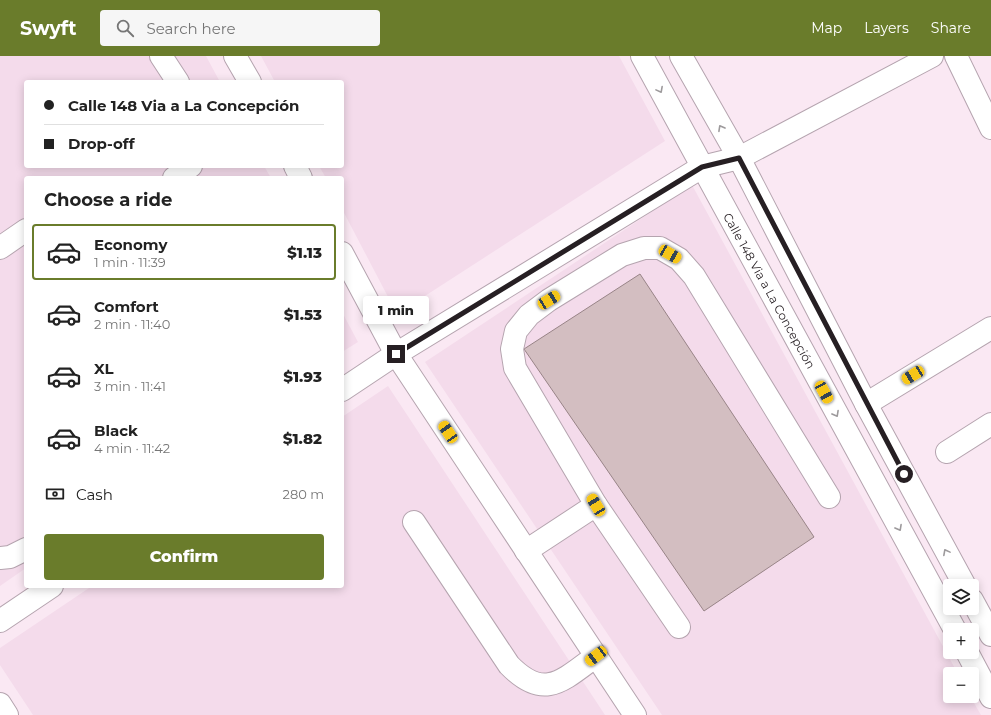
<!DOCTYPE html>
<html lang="en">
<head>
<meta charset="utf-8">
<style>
  :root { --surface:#fff; --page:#f6f6f6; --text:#222; --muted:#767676; --line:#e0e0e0; --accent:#6a7c2b }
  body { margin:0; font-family:Montserrat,sans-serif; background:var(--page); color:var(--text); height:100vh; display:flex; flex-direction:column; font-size:15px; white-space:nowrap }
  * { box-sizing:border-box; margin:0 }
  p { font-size:13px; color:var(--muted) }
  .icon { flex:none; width:22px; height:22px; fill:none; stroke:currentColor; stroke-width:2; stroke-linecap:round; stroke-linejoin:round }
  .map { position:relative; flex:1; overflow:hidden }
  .sheet { position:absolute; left:24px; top:120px; width:320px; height:412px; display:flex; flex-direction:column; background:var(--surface); border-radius:4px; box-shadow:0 2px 10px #0003 }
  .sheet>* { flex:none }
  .hud { position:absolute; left:24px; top:24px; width:320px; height:88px; border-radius:4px; box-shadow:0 2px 10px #0003; display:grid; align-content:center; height:88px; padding:0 20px; background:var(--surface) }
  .tools { position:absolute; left:943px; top:523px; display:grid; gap:8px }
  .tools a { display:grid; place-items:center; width:36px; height:36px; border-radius:4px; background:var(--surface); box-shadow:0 2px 10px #0003; font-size:20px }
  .end { position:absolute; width:18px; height:18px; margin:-9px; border:5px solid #261f23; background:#fff; box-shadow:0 0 0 2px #fff }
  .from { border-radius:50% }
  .bubble { position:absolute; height:28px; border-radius:4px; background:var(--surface); box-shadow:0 2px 10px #0003; font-size:13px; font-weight:800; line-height:28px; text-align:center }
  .car { position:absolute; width:12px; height:24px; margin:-12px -6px; border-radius:5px; box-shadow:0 0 3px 1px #0007; background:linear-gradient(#f5c518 24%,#345 0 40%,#f5c518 0 76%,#345 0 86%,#f5c518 0) }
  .hud b { display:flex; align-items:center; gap:14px; height:38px; font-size:15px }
  .hud b+b { border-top:1px solid var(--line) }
  .hud i { width:10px; height:10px; background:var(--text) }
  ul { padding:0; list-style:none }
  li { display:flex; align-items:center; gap:12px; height:56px; margin:0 8px 6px; padding:0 12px; border:2px solid transparent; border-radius:4px }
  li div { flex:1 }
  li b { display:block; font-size:15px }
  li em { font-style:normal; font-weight:800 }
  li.on { border-color:var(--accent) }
  li>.icon { width:36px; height:36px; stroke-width:1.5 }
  h2 { padding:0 20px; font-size:18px; line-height:48px }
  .pay { display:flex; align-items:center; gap:10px; height:44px; padding:0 20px; font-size:15px }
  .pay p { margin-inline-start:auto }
  .cta { display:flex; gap:8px; margin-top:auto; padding:8px 20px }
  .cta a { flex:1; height:46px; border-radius:4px; background:var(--accent); color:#fff; font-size:16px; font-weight:800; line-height:46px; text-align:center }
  header { display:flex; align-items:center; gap:24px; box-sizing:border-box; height:56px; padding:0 20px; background:var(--accent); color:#fff }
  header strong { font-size:19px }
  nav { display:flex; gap:22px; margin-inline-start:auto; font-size:14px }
  .search { width:280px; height:36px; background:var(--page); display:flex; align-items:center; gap:10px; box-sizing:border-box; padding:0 14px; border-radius:4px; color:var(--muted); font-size:15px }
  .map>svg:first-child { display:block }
  .built { fill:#f4dbeb }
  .building { fill:#d3bec1; stroke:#988487 }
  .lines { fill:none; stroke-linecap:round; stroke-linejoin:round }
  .minor-casing { stroke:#b5a4af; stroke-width:24 }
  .major-casing { stroke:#b5a4af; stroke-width:24 }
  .minor { stroke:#fff; stroke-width:22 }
  .major { stroke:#fff; stroke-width:22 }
  .oneway { stroke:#9d9a9c }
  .route { stroke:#261f23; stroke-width:5 }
  .labels { text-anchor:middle; stroke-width:3; stroke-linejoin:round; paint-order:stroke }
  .street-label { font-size:12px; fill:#261f23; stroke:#fff }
</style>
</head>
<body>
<header>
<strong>Swyft</strong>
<div class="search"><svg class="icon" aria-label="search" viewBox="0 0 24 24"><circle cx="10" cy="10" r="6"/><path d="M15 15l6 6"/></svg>Search here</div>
<nav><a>Map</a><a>Layers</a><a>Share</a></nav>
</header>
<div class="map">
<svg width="991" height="659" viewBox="0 0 991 659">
  <rect width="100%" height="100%" fill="#fae8f3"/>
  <!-- built -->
  <g class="built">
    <path d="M0,0H206L220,26H26V110H264L271,122H26V512L0,530Z"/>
    <path d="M261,0H619L665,85L397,258L342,153V122H326L319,110H342V26H275Z"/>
    <path d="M692,129L958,618H950V640H970L981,659H662L425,306Z"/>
    <path d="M342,256L358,286L342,296Z"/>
    <path d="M388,330L605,659H33L0,609V592L92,530H342V361Z"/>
  </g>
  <!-- building -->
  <path class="building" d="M640,218L814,481L704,555L524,293Z"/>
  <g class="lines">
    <defs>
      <g id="minor">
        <path d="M161,0L178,26"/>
        <path d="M235,0L250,26"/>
        <path d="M956,0L991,72"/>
        <path d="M295,110L301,122"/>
        <path d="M174,122L191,110"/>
        <path d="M0,192L26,174"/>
        <path d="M342,197L396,298L635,659"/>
        <path d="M342,334L396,298L702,111L739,102L932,0"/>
        <path d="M866,348L991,272"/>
        <path d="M947,396L991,368"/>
        <path d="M414,466L509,609C544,645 562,625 596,600"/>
        <path d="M526,495L596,449"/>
        <path d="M0,502L10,501L26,493"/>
        <path d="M0,565L52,530"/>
        <path d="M679,571L596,449L515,312L512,293L516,275L529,259L549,244L622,199L644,192H660L679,203L694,220L829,441"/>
        <path d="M0,648L7,659"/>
      </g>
      <g id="major">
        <path d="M642,0L955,574"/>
        <path d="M681,0L739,102L866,348L965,530"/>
        <path d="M972,544L991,579"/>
        <path d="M967,596L991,641"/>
      </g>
    </defs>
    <!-- minor casing -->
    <use href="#minor" class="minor-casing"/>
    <!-- major casing -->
    <use href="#major" class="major-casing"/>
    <!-- minor -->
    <use href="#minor" class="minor"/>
    <!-- major -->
    <use href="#major" class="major"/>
  </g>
  <!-- one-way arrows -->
  <defs><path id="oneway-chevron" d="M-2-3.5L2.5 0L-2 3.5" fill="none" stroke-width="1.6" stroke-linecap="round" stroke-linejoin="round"/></defs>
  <g class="oneway">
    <use href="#oneway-chevron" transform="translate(660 34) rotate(62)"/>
    <use href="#oneway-chevron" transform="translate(721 72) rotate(-119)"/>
    <use href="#oneway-chevron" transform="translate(836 358) rotate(61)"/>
    <use href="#oneway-chevron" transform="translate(899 472) rotate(61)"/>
    <use href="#oneway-chevron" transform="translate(946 496) rotate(-118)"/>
  </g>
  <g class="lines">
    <!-- route -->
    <path class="route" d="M396,298L702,111L739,102L904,418"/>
  </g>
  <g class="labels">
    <!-- street labels -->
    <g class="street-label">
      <text transform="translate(769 235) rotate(61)" y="4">Calle 148 Via a La Concepción</text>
    </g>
  </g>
</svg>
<div class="tools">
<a><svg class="icon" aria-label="layers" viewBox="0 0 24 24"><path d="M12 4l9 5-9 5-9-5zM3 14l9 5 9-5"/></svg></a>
<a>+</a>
<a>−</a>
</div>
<i class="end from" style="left:904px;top:418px"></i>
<i class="end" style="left:396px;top:298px"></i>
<div class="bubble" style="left:363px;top:240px;width:66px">1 min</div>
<i class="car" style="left:670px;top:198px;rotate:120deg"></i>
<i class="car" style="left:549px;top:244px;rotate:58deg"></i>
<i class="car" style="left:913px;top:319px;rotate:239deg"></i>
<i class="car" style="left:824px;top:336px;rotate:151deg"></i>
<i class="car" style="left:448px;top:376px;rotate:326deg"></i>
<i class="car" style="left:596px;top:449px;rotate:329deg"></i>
<i class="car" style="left:596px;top:600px;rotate:233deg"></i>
<div class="hud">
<b><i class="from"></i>Calle 148 Via a La Concepción</b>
<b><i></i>Drop-off</b>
</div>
<section class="sheet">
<h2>Choose a ride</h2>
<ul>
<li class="on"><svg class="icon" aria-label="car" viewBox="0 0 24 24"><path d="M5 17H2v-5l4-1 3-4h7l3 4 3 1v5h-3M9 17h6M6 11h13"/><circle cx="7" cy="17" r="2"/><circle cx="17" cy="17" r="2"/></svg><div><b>Economy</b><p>1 min · 11:39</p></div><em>$1.13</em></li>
<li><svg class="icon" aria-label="car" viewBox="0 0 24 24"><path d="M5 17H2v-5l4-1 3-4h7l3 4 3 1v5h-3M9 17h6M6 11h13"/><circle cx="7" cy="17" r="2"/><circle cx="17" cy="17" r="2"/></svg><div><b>Comfort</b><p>2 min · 11:40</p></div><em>$1.53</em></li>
<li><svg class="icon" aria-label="car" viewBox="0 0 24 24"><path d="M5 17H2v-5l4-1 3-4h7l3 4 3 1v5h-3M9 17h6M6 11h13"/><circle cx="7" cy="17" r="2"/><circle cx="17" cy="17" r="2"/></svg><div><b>XL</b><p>3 min · 11:41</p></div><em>$1.93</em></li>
<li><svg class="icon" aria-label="car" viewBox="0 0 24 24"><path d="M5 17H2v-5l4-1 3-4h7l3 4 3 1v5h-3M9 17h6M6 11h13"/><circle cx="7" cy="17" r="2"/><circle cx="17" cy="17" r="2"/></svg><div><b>Black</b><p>4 min · 11:42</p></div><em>$1.82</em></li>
</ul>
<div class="pay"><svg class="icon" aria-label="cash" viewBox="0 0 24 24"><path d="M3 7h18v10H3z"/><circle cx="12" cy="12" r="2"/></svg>Cash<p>280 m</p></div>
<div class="cta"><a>Confirm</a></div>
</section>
</div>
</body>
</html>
